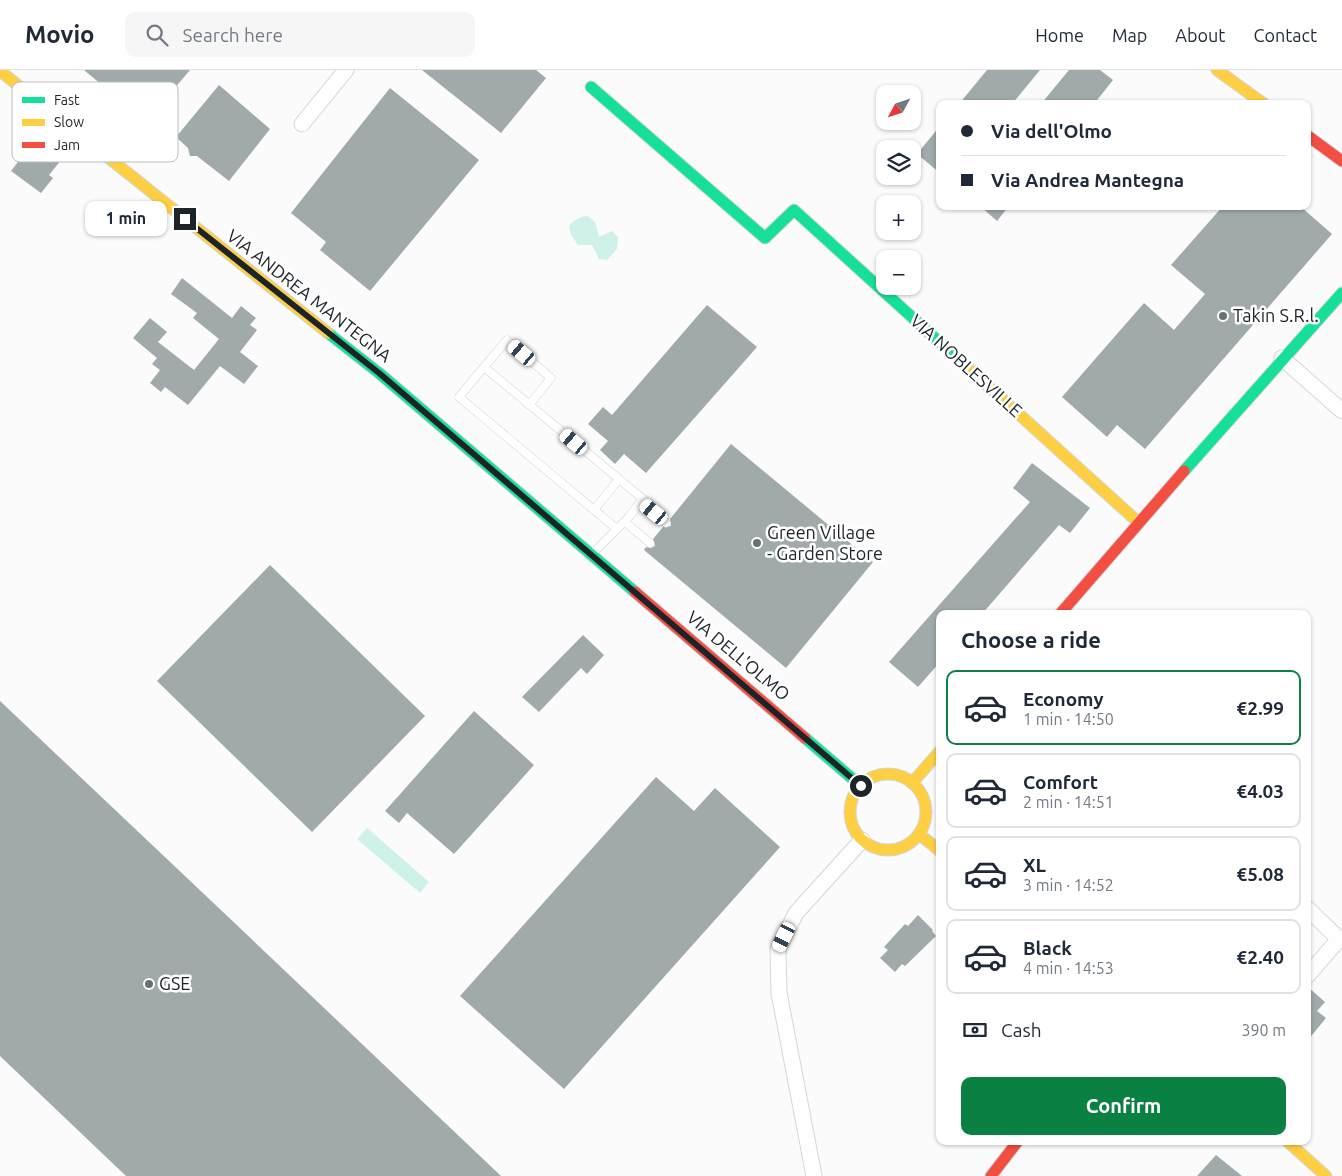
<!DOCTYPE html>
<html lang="en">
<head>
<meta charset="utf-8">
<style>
  :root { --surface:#fff; --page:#f6f6f7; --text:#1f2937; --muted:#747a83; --line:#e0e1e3; --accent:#0b8043 }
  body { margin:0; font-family:Ubuntu,sans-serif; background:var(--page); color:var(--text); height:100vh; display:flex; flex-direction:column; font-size:19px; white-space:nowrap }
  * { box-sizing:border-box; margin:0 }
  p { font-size:16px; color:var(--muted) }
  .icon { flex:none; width:28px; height:28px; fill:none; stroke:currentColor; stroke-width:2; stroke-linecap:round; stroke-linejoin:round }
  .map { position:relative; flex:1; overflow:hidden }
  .panel { position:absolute; left:936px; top:540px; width:375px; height:535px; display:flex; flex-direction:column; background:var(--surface); border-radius:10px; box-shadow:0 1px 4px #0004 }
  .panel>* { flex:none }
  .banner { position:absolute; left:936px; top:30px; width:375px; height:110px; border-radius:10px; box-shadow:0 1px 4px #0004; display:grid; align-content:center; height:110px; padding:0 25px; background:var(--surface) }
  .needle { width:32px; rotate:230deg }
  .fabs { position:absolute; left:876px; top:15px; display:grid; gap:10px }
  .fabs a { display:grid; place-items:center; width:45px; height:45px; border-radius:10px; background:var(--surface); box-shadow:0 1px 4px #0004; font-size:25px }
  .end { position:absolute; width:22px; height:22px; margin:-11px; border:6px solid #1c2329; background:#fff; box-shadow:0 0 0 2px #fff }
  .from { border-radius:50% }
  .bubble { position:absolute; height:35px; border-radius:10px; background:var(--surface); box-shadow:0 1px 4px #0004; font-size:16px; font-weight:700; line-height:35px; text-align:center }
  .car { position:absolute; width:15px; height:30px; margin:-15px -8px; border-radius:6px; box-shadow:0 0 4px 1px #0007; background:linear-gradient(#fff 24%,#345 0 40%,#fff 0 76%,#345 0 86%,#fff 0) }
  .banner b { display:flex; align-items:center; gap:18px; height:48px; font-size:19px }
  .banner b+b { border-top:1px solid var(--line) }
  .banner i { width:12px; height:12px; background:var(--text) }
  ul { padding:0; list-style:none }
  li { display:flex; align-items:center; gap:15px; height:75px; margin:0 10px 8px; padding:0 15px; border:2px solid var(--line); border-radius:10px }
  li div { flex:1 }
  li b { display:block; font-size:19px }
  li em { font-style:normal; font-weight:700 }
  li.active { border-color:var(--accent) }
  li>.icon { width:45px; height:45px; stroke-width:1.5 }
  h2 { padding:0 25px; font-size:22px; line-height:60px }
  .pay { display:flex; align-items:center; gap:12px; height:55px; padding:0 25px; font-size:19px }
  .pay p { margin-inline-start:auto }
  .action { display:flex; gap:10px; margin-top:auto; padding:10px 25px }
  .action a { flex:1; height:58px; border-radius:10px; background:var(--accent); color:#fff; font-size:20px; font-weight:700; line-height:58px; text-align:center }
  header { display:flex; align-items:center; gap:30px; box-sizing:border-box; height:70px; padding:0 25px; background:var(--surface); border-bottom:1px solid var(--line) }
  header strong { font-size:24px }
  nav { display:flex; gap:28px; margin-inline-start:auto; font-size:18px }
  .search { width:350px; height:45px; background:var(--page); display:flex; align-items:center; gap:12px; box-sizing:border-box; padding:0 18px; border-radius:10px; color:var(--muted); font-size:19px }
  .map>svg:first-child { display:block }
  .water { fill:#cef2e9 }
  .building { fill:#a0aaab }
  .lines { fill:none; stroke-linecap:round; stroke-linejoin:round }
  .lane-casing { stroke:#d2d7da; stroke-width:9 }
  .street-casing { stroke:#d2d7da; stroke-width:17 }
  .fast-casing { stroke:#d2d7da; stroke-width:13 }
  .slow-casing { stroke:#d2d7da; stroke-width:13 }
  .jam-casing { stroke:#d2d7da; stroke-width:13 }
  .lane { stroke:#fefefe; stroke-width:8 }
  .street { stroke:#fefefe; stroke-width:15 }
  .fast { stroke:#16e098; stroke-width:11 }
  .slow { stroke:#ffcf43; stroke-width:11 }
  .jam { stroke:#f24e42; stroke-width:11 }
  .route { stroke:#1c2329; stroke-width:6 }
  .poi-dot { fill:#6a6f72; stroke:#fff; stroke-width:2 }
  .labels { text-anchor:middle; stroke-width:5; stroke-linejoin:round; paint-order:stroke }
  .street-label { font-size:18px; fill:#1c2329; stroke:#fff }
  .poi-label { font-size:18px; fill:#1c2329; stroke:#fff; text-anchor:start }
  .key { fill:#fff; stroke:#bbbdbf; stroke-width:1 }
  .key-label { font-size:14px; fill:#1c2329 }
</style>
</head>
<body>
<header>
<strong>Movio</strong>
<div class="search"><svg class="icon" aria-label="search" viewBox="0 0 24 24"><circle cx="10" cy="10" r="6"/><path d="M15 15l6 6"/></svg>Search here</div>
<nav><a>Home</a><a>Map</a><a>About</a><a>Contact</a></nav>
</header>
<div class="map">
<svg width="1342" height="1106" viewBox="0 0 1342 1106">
  <rect width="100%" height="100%" fill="#fbfbfb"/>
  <!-- water -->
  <g class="water">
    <path d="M588,146L595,152L599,167L612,161L618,167L617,179L607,190L599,189L592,175H578L571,165L569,156C574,150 580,146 588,146Z"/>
    <path d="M367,758L429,812L420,823L357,769Z"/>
  </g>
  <!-- building -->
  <g class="building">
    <path d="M84,0H190L146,52Z"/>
    <path d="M422,0H536L546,8L501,63Z"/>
    <path d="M987,0H1040L1012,34H959Z"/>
    <path d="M1069,0H1100L1113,10L1094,34H1041Z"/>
    <path d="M219,15L270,59L229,111L197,86H190L188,78L176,67Z"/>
    <path d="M390,18L479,90L370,221L320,180L326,172L291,143Z"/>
    <path d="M940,56V103L917,84Z"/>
    <path d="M39,57L65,77L58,86L62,89L49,105L53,108L41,123L11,101L31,75L27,72Z"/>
    <path d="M980,136H1009L997,151Z"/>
    <path d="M1223,136H1300L1332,164L1145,379L1117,355L1107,367L1062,327L1144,233L1174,260L1205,224L1171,195Z"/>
    <path d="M182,208L232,248L241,236L256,248L250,255L257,260L240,282L258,296L244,314L220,296L188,335L165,317L161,322L150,313L160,300L152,294L157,288L133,268L150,248L167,262L158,272L194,300L219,269L193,248L197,243L171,224Z"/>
    <path d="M707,235L757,277L646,403L624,384L615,394L600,380L608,371L588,354L603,337L612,345Z"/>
    <path d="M731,374L873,492L786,598L644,480L646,477L651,478L655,476L653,469L663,457L671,456L670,449Z"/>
    <path d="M1032,393L1090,438L1070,463L1059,455L982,544H940V592L918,617L889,592L1030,432L1013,418Z"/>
    <path d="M270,495L425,646L312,762L157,611Z"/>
    <path d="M583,565L604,585L587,604L581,598L539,642L522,627Z"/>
    <path d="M0,631L223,842L501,1106H126L0,986Z"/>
    <path d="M474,641L534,695L454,784L407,743L399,753L385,741Z"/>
    <path d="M656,707L694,741L715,718L780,777L564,1019L460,926Z"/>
    <path d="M918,845L933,860L932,861L936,866L905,896L902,894L895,902L880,888L888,880L884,877L905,854L908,856Z"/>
    <path d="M1308,917L1325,932L1317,941L1326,948L1308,970Z"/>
    <path d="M1216,1085L1242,1106H1197Z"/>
  </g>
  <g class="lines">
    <defs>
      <g id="lane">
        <path d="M484,297L507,270L551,308L529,335"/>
        <path d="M641,432L666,453"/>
        <path d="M594,440L617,459"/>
        <path d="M625,452L650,473"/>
        <path d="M592,484L628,448L643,429C590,385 537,341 484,297L459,327L594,440L619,409"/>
      </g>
      <g id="street">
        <path d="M302,54L346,0"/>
        <path d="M1282,288L1342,341"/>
        <path d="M1308,839L1339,869L1308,905"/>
        <path d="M814,1106L779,923L778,879L796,843L862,770"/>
      </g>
      <g id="fast">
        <path d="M591,17L765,168L794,140L968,298"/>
        <path d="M328,263L379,303L635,522"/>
        <path d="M1184,401L1342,223"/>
        <path d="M805,668L861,716"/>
      </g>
      <g id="slow">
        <path d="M1217,0L1264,34"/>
        <path d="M0,1L328,263"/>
        <path d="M968,298L1139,453"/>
        <circle cx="888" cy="742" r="38"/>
        <path d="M912,713L940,681"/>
        <path d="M919,764L940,781"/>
        <path d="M1287,1071L1326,1106"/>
      </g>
      <g id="jam">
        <path d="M1308,66L1342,91"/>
        <path d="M635,522L805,668"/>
        <path d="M1060,544L1184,401"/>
        <path d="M991,1106L1018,1071"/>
      </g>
    </defs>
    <!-- lane casing -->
    <use href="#lane" class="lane-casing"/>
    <!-- street casing -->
    <use href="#street" class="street-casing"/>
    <!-- fast casing -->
    <use href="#fast" class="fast-casing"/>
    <!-- slow casing -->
    <use href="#slow" class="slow-casing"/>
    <!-- jam casing -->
    <use href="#jam" class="jam-casing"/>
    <!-- lane -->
    <use href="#lane" class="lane"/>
    <!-- street -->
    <use href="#street" class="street"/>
    <!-- fast -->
    <use href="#fast" class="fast"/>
    <!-- slow -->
    <use href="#slow" class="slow"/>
    <!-- jam -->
    <use href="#jam" class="jam"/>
  </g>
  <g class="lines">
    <!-- route -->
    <path class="route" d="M185,149L379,303L861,716"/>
  </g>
  <!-- markers -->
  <g class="poi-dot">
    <circle cx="1223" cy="246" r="5"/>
    <circle cx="757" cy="473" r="5"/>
    <circle cx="149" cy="914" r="5"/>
  </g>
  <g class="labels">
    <!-- street labels -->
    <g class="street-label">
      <text transform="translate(309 226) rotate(38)" y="6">VIA ANDREA MANTEGNA</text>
      <text transform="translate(966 296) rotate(42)" y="6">VIA NOBLESVILLE</text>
      <text transform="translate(738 586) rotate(40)" y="6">VIA DELL'OLMO</text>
    </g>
    <!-- poi labels -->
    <g class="poi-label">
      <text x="1233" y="252">Takin S.R.l.</text>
      <text x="767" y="469">Green Village<tspan x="767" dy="21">- Garden Store</tspan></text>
      <text x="159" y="920">GSE</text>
    </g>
  </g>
  <!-- legend -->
  <rect x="12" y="12" width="166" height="80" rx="8" class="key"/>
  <rect x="22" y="27" width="23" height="6" fill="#16e098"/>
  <rect x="22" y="49" width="23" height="7" fill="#ffcf43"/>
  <rect x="22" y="72" width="23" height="6" fill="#f24e42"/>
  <g class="key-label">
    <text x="54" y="35">Fast</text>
    <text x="54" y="57">Slow</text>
    <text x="54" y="80">Jam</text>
  </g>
</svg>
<div class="fabs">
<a><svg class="needle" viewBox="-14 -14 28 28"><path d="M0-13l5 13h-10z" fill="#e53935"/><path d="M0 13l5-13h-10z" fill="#747a83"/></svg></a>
<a><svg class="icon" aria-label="layers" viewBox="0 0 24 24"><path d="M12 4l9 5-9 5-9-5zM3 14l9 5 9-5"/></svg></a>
<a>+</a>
<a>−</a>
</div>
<i class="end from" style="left:861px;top:716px"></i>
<i class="end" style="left:185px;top:149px"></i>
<div class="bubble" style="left:85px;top:131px;width:82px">1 min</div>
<i class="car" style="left:522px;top:283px;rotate:310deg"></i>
<i class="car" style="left:574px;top:372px;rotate:310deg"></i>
<i class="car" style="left:654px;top:442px;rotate:309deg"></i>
<i class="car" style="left:784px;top:867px;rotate:206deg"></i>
<div class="banner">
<b><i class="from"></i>Via dell'Olmo</b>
<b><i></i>Via Andrea Mantegna</b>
</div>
<section class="panel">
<h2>Choose a ride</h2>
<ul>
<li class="active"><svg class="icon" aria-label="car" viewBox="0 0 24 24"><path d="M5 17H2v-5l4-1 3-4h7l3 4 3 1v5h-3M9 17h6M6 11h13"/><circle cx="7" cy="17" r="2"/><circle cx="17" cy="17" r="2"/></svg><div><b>Economy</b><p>1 min · 14:50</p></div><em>€2.99</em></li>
<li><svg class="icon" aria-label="car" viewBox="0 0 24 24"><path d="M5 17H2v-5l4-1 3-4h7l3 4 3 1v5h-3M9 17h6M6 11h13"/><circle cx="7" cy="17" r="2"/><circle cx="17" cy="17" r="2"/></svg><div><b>Comfort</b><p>2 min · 14:51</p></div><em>€4.03</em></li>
<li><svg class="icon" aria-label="car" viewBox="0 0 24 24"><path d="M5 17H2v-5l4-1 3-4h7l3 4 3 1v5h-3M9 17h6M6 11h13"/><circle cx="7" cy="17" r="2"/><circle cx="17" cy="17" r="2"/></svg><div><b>XL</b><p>3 min · 14:52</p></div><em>€5.08</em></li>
<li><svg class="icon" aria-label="car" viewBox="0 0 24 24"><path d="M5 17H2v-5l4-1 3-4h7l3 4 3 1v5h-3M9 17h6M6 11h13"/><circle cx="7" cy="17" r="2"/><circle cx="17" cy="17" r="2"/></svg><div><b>Black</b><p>4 min · 14:53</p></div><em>€2.40</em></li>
</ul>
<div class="pay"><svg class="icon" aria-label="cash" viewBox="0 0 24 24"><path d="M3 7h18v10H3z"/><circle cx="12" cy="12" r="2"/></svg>Cash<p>390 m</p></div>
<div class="action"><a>Confirm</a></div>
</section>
</div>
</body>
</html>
